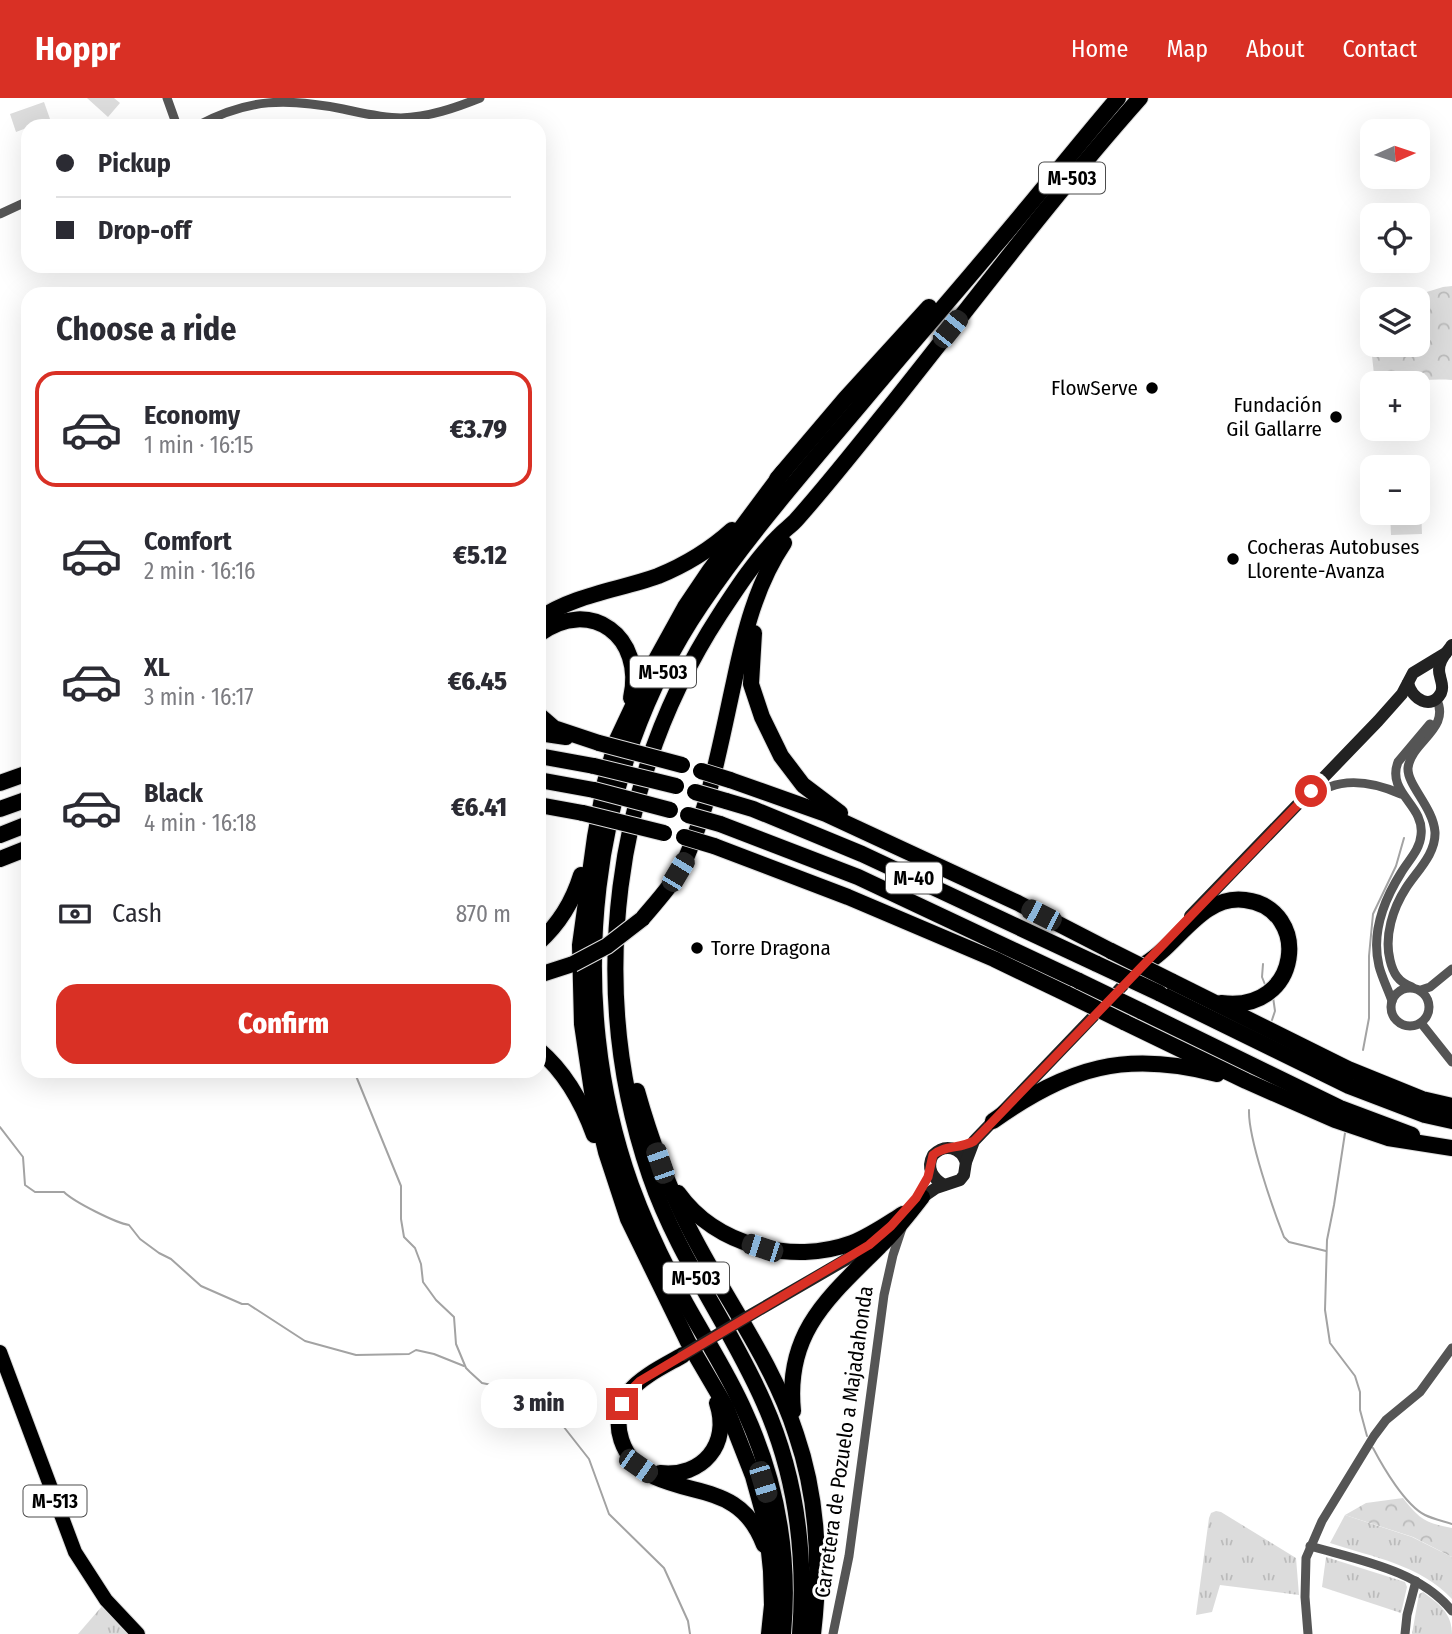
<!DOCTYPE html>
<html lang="en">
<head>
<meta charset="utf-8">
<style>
  :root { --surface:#fff; --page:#f7f7f7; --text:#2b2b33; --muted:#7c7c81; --line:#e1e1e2; --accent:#d93025 }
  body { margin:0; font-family:"Fira Sans Condensed",sans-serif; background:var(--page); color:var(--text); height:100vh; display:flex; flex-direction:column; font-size:26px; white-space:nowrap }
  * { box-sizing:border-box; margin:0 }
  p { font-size:23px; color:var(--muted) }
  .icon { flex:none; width:38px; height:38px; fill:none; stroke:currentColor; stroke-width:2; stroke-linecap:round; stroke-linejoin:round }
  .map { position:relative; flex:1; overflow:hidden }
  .panel { position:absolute; left:21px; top:189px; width:525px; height:791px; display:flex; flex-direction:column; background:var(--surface); border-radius:21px; box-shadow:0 7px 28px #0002 }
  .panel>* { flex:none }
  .guide { position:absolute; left:21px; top:21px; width:525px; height:154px; border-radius:21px; box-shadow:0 7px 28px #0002; display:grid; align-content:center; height:154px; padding:0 35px; background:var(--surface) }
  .needle { width:46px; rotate:87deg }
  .fabs { position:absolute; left:1360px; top:21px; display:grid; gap:14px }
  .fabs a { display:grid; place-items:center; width:70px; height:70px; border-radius:14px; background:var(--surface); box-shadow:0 7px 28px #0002; font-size:35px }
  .end { position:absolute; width:32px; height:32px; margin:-16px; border:9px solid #d93025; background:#fff; box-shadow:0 0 0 4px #fff }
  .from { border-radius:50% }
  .bubble { position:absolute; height:49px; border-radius:21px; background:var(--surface); box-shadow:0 7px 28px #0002; font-size:23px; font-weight:800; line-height:49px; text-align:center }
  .car { position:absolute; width:21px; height:42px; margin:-21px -10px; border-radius:9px; box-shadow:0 0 5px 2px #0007; background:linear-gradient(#222 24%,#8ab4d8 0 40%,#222 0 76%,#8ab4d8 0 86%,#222 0) }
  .guide b { display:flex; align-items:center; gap:24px; height:66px; font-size:26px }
  .guide b+b { border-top:2px solid var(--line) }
  .guide i { width:18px; height:18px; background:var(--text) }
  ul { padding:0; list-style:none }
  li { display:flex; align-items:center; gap:21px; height:116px; margin:0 14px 10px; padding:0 21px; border:4px solid transparent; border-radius:21px }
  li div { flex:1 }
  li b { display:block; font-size:26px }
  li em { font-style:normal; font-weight:800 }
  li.active { border-color:var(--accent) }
  li>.icon { width:63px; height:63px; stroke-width:1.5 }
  h2 { padding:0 35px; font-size:32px; line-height:84px }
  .pay { display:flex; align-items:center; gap:18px; height:77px; padding:0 35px; font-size:26px }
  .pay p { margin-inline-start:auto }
  .button { display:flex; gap:14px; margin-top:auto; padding:14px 35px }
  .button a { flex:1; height:80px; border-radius:21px; background:var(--accent); color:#fff; font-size:28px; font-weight:800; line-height:80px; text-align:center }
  header { display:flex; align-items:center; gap:42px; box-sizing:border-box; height:98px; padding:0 35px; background:var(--accent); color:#fff }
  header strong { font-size:33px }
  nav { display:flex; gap:38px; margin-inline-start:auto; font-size:24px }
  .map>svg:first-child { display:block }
  .grass { fill:url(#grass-tufts) }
  .forest { fill:url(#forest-crowns) }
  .pitch { fill:#dcdcdc }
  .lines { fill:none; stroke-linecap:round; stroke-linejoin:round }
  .stream { stroke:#a3a3a3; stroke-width:2 }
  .primary-casing { stroke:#dbdbdb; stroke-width:16 }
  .highway-casing { stroke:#dbdbdb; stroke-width:18 }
  .street { stroke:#555; stroke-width:9 }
  .secondary { stroke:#222; stroke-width:12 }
  .primary { stroke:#000; stroke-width:14 }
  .highway { stroke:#000; stroke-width:16 }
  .highway-bridge-casing { stroke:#dbdbdb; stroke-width:18; stroke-linecap:butt }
  .secondary-bridge { stroke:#222; stroke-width:12 }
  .highway-bridge { stroke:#000; stroke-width:16 }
  .route { stroke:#d93025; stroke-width:9 }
  .poi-dot { fill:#000; stroke:#fff; stroke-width:2.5 }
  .labels { text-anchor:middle; stroke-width:6; stroke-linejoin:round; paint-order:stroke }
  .shield { fill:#fff; stroke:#4c4c4c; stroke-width:2 }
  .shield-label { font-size:19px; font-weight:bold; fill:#000 }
  .poi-label { font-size:21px; fill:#000; stroke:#fff; text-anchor:end }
  .street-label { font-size:21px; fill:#000; stroke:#fff }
</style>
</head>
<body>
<header>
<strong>Hoppr</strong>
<nav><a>Home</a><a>Map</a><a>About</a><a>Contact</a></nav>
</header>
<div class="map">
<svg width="1452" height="1536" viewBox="0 0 1452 1536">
  <defs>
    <pattern id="grass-tufts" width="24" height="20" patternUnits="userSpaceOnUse" patternTransform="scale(1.75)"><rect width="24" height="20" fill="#dcdcdc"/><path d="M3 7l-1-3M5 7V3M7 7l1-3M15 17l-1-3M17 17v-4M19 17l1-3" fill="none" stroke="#bbb"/></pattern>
    <pattern id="forest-crowns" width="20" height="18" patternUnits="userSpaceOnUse" patternTransform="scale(1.75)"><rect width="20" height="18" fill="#dcdcdc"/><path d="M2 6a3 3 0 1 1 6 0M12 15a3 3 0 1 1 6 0" fill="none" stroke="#bbb"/></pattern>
  </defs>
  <rect width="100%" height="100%" fill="#fff"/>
  <!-- grass -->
  <g class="grass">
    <path d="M1216,1413L1221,1414L1296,1460L1299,1497L1220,1487L1212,1514L1196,1517L1209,1420L1211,1415Z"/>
    <path d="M1345,1417L1412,1439L1452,1459V1501C1421,1467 1372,1459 1330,1445Z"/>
    <path d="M1326,1459L1405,1484L1407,1489L1401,1515L1322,1489Z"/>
    <path d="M1423,1494C1439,1506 1452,1515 1452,1536H1412L1419,1496Z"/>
    <path d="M103,1507L128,1536H78Z"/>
  </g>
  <!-- forest -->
  <g class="forest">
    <path d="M1452,188V282C1426,280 1401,285 1375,285L1367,213L1372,211V247H1418V201H1404L1443,189Z"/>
    <path d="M1403,1400C1420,1422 1426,1425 1452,1430V1459L1413,1439L1345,1417L1366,1405Z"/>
  </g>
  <!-- pitch -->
  <g class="pitch">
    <path d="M87,0H114L120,5L108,19Z"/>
    <path d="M44,4L50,21L16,34L10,16Z"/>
    <path d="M1418,409H1421L1422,436L1391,437L1390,415H1418Z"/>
  </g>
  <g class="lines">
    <!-- stream -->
    <g class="stream">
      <path d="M1263,866L1262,879L1266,889"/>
      <path d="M1272,922L1275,913L1273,899"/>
      <path d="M1363,952L1369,920V858L1373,816L1396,768L1404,740"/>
      <path d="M354,973L401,1088V1121L404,1139L415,1150L421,1166L423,1184L436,1202L454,1219L456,1246L466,1270L470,1274L482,1285L520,1293L556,1319L589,1361L609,1416L664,1470L688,1523L690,1536"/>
      <path d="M1249,1012C1248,1040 1273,1111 1284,1139L1289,1144L1326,1153"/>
      <path d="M0,1029L23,1059L25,1087L35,1094H64C74,1104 116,1125 129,1127L140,1141L159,1155L171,1161L201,1188L242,1206H248L305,1243L356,1257L409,1256L416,1252L434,1256L464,1268"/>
      <path d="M1345,1035L1334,1107L1327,1142L1325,1212L1330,1245L1355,1278L1360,1294V1312L1367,1338"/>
      <path d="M1373,1350C1383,1369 1405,1407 1425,1417C1433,1421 1443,1423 1452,1426"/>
    </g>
    <defs>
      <path id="primary" d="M0,1254L75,1454L106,1502L138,1536"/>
      <g id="highway">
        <path d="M777,381L845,301L929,209"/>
        <path d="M539,521C573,497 619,492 658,478C685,467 711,451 732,432"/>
        <path d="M754,535L751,586L762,619L781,658L803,687L840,715"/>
        <path d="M539,536C591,498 645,539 631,600"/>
        <path d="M539,617L554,630L599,645"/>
        <path d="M539,635L566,639"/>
        <path d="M539,658L594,668"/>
        <path d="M539,682L594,692"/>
        <path d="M730,682L826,716L1018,805L1111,853"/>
        <path d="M0,685L28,675"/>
        <path d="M726,703L753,711L862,756L1097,866"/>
        <path d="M539,707L583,715"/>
        <path d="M0,711L28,701"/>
        <path d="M720,726L858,779L1079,883"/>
        <path d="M0,737L28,726"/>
        <path d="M714,748L848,799L994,861L1067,896"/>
        <path d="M0,761L28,750"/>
        <path d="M642,821C658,802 676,783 686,760C710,705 721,643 734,584C744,536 756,486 784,445"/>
        <path d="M539,844C559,826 573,803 581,777"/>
        <path d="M1143,867C1177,849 1201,796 1245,802C1312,810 1302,916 1221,905"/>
        <path d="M539,877L573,866"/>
        <path d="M1171,883L1348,971L1422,1001L1452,1008"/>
        <path d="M1159,895L1349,988L1425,1017L1452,1023"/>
        <path d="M1141,913L1340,1010L1412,1037"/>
        <path d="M1124,924L1246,983L1335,1022L1388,1040L1452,1050"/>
        <path d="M539,952C566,975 582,1004 594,1037"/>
        <path d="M637,993C650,1039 666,1084 688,1128C722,1197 772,1261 796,1336C818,1400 821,1469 813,1536"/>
        <path d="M993,1023C1069,969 1125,952 1217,976"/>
        <path d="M678,1095C716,1148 792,1167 852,1145C870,1138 887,1126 903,1116"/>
        <path d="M683,1257C666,1267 642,1278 629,1294C607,1324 622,1364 655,1379C700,1399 742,1389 764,1447"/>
        <path d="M793,1313C785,1234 829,1199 880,1148C896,1133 909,1116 922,1099"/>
        <path d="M660,1375C702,1380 731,1346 717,1305"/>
        <path d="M769,1536L772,1507L771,1473L766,1425L753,1378L726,1309L688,1244L628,1121L606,1054L593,1000L582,926L580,847L595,739L605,684L616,644L648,576L685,509L710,472L783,374"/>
        <path d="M783,1536C790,1460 777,1384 745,1314C729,1277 706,1242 686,1206C665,1168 646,1128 631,1087C564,899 588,674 701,507C753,430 816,360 876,288C915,241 956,195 995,148C1037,99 1076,49 1118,0"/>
        <path d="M800,1536C806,1456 797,1379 764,1305C730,1227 678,1160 650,1078C586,891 612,682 720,516C737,490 756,461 778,439C784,432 791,428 797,421C830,384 861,344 892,306C974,203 1053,98 1140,0"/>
      </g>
    </defs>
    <!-- primary casing -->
    <use href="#primary" class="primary-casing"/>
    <!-- highway casing -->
    <use href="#highway" class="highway-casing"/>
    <!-- street -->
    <g class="street">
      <path d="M167,0L177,28"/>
      <path d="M197,28C248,0 287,0 343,11C362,15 382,20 401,20C429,19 455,10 480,0"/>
      <path d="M0,116L28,103"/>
      <path d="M1310,702C1335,677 1371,683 1401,696"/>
      <path d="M1412,889C1398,884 1393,875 1390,862C1384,838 1393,810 1406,790C1417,773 1436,756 1435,734C1433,709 1407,687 1408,670C1411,643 1452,631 1436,600"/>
      <circle cx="1410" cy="909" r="19"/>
      <path d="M1421,892L1430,889L1452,871"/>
      <path d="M1392,903C1388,891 1382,880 1379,868C1371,835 1384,802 1401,775C1408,763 1420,752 1421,737C1425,707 1386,695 1398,664L1430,626"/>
      <path d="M1421,925L1452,964"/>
      <path d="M1310,1448C1358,1462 1419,1472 1452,1513"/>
      <path d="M833,1536L849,1458L884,1197L893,1157L902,1130"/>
      <path d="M1308,1536L1305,1499L1306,1460L1322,1423L1374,1338L1386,1322L1420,1294L1452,1250"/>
      <path d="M1405,1536L1407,1517L1416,1483"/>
    </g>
    <!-- secondary -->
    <g class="secondary">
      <path d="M1408,585C1412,601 1431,613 1441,595C1444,588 1441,584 1440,578C1436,566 1445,556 1452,547"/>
      <path d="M1190,818L1378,623L1402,596L1413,575L1446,555"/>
      <path d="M944,1087C932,1080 926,1070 933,1057C945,1045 960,1049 966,1064"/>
      <path d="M917,1103L936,1090L960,1082L964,1077L966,1064L974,1043L1133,877"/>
      <path d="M747,1219L847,1161L883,1135"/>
    </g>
    <!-- primary -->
    <use href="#primary" class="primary"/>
    <!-- highway -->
    <use href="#highway" class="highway"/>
    <defs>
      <g id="highway-bridge">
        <path d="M599,645L682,667"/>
        <path d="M594,668L676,688"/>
        <path d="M701,673L730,682"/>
        <path d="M594,692L670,712"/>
        <path d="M695,694L726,703"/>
        <path d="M583,715L664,735"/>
        <path d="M688,717L720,726"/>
        <path d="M684,739L714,748"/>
        <path d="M1111,853L1171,883"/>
        <path d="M573,866L607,848L642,821"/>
        <path d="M1097,866L1159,895"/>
        <path d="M1079,883L1141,913"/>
        <path d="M1067,896L1124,924"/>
      </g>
    </defs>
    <!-- highway-bridge casing -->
    <use href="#highway-bridge" class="highway-bridge-casing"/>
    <!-- secondary-bridge -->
    <path class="secondary-bridge" d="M683,1257L747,1219"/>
    <!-- highway-bridge -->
    <use href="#highway-bridge" class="highway-bridge"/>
  </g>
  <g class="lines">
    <!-- route -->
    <path class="route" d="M622,1306L630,1293L640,1283L869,1147L891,1128L916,1100L928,1079L933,1057C944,1047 960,1051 974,1043L1311,693"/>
  </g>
  <!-- markers -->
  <g class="poi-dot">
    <circle cx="1152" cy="290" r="7"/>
    <circle cx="1336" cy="319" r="7"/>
    <circle cx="1233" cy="461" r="7"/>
    <circle cx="697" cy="850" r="7"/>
  </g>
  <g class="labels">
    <!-- shield labels -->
    <g class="shield">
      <rect x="1039" y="64.5" width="66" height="31" rx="5"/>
      <rect x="630" y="558.5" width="66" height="31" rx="5"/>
      <rect x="886" y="764.5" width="56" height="31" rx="5"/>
      <rect x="663" y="1164.5" width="66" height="31" rx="5"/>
      <rect x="23.5" y="1387.5" width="63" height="31" rx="5"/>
    </g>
    <g class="shield-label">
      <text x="1072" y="87">M-503</text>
      <text x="663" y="581">M-503</text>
      <text x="914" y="787">M-40</text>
      <text x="696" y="1187">M-503</text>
      <text x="55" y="1410">M-513</text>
    </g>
    <!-- poi labels -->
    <g class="poi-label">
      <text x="1138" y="297">FlowServe</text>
      <text x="1322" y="314">Fundación<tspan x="1322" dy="24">Gil Gallarre</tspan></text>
      <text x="1247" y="456" text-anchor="start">Cocheras Autobuses<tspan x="1247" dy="24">Llorente-Avanza</tspan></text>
      <text x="711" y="857" text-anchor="start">Torre Dragona</text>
    </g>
    <!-- street labels -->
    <g class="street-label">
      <text transform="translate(844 1344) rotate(-82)" y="7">Carretera de Pozuelo a Majadahonda</text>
    </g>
  </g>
</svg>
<div class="fabs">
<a><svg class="needle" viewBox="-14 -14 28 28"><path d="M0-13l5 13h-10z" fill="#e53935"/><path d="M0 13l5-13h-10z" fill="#7c7c81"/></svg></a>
<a><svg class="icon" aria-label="locate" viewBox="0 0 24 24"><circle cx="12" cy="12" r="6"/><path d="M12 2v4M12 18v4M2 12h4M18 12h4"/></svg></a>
<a><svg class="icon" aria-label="layers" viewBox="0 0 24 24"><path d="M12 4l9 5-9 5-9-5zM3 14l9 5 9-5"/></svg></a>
<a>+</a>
<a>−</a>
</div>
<i class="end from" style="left:1311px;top:693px"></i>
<i class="end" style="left:622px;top:1306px"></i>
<div class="bubble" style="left:481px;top:1281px;width:116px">3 min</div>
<i class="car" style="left:950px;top:231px;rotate:39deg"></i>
<i class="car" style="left:678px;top:774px;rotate:31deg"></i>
<i class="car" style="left:1041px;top:817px;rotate:297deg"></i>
<i class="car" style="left:660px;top:1065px;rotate:341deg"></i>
<i class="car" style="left:762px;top:1150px;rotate:288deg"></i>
<i class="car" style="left:638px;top:1368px;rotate:125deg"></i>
<i class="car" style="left:763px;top:1384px;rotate:163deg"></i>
<div class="guide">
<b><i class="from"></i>Pickup</b>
<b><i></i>Drop-off</b>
</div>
<section class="panel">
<h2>Choose a ride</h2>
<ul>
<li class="active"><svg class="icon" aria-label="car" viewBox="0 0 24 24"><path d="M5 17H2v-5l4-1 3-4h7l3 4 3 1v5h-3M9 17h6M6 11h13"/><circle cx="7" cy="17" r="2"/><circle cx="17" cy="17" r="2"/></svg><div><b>Economy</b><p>1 min · 16:15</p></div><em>€3.79</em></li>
<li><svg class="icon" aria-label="car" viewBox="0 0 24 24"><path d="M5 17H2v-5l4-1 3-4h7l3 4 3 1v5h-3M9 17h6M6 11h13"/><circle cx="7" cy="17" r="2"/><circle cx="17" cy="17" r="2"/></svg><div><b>Comfort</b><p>2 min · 16:16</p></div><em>€5.12</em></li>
<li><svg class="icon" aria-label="car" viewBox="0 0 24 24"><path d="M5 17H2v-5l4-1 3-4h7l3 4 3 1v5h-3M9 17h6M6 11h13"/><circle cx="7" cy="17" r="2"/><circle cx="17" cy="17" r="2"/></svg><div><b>XL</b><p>3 min · 16:17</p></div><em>€6.45</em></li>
<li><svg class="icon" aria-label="car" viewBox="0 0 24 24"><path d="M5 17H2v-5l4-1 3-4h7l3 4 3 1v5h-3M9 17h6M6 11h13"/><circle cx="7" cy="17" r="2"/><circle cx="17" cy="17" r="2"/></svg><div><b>Black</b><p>4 min · 16:18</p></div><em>€6.41</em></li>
</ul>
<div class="pay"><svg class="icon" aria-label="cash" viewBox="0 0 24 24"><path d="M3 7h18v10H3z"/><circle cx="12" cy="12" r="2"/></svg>Cash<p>870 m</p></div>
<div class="button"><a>Confirm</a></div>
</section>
</div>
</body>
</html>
